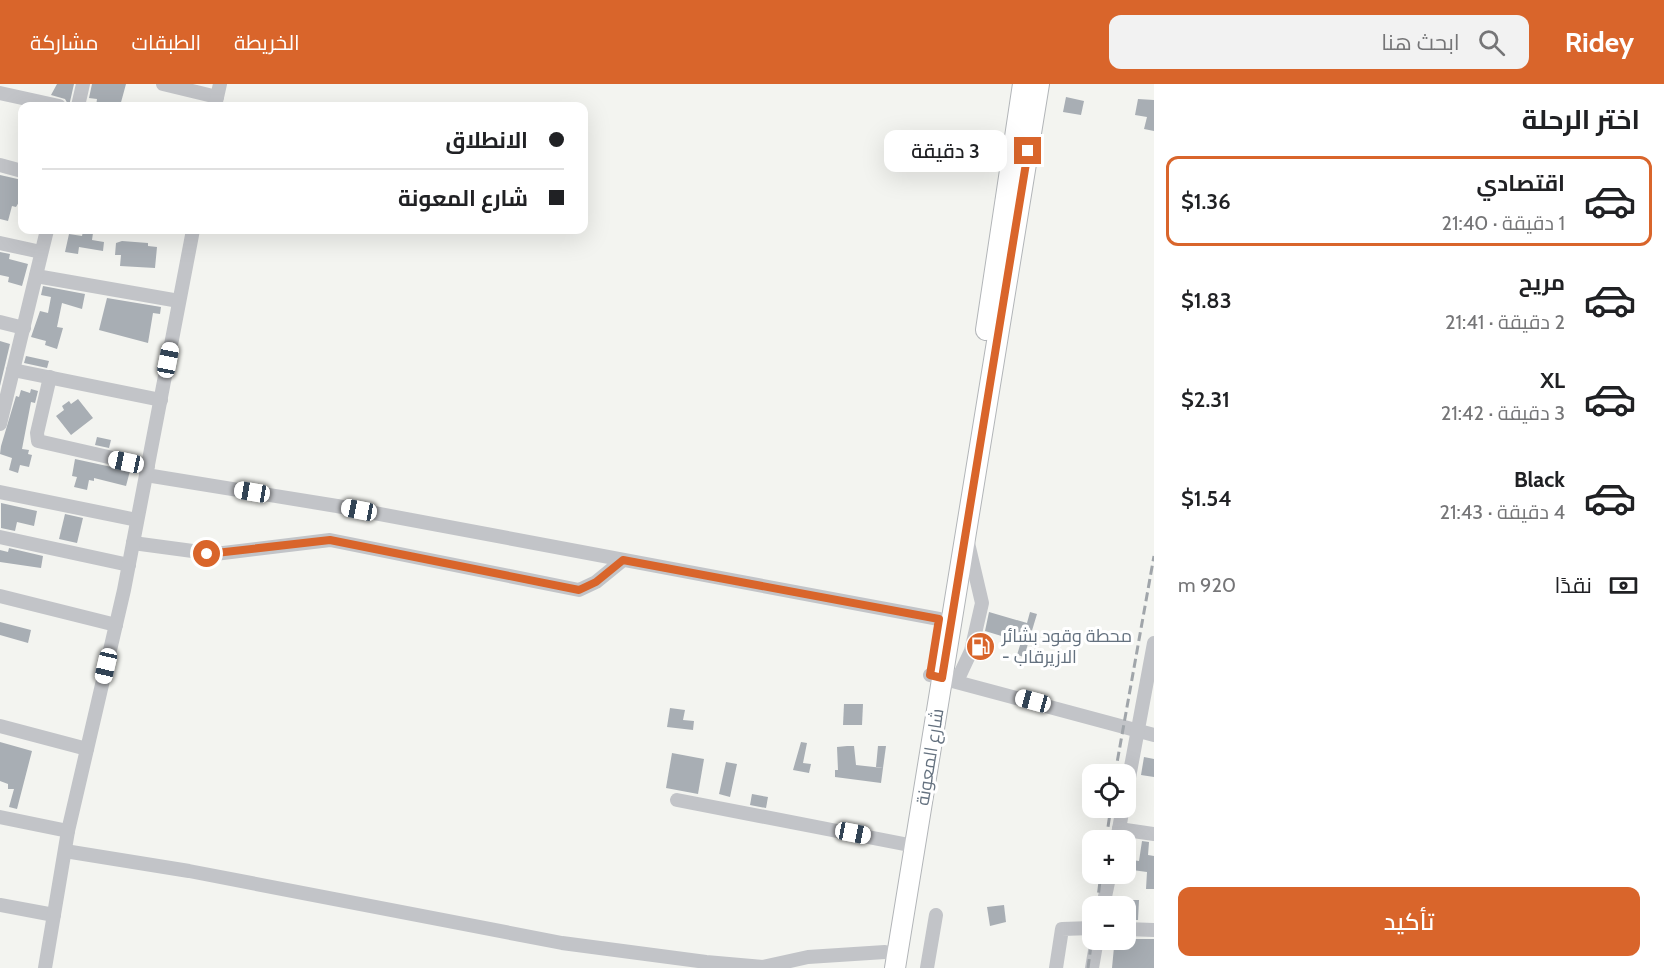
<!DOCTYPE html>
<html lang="ar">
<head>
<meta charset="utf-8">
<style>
  :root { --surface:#fff; --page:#f2f2f2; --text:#202124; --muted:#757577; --line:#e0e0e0; --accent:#d9652b }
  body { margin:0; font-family:Cabin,Cairo,sans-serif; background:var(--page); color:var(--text); direction:rtl; height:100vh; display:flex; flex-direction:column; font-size:22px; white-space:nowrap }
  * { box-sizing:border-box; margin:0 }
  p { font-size:20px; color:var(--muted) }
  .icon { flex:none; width:33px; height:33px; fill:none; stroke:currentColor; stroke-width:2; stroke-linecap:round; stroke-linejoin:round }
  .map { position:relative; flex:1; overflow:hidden; direction:ltr }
  .details { display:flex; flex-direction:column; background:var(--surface); width:510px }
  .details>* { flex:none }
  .hud { position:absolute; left:18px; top:18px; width:570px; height:132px; border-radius:12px; box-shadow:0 6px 24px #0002; direction:rtl; display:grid; align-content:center; height:132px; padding:0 24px; background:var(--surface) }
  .fabs { position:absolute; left:1082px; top:680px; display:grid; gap:12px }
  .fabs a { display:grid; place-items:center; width:54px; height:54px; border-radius:12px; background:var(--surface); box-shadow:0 6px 24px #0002; font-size:30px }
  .end { position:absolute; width:27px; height:27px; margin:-14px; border:8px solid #d9652b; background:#fff; box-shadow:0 0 0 3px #fff }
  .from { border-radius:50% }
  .bubble { position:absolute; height:42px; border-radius:12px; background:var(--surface); box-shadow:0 6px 24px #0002; font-size:20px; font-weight:600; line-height:42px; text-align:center; direction:rtl }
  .car { position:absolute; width:18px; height:36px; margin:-18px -9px; border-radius:8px; box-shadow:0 0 4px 2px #0007; background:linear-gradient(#fff 24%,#345 0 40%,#fff 0 76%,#345 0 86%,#fff 0) }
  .hud b { display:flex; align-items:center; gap:21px; height:57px; font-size:22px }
  .hud b+b { border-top:2px solid var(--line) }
  .hud i { width:15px; height:15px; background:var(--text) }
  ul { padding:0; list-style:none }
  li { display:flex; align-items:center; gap:18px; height:90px; margin:0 12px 9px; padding:0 12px; border:3px solid transparent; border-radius:12px }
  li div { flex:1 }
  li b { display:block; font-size:22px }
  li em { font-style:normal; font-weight:600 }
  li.on { border-color:var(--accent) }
  li>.icon { width:54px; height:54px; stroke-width:1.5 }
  h2 { padding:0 24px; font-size:27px; line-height:72px }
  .pay { display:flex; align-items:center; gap:15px; height:66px; padding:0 24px; font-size:22px }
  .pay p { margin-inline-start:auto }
  .primary-button { display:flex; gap:12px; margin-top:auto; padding:12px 24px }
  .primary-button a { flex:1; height:69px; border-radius:12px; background:var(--accent); color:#fff; font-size:24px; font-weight:600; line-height:69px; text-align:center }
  header { display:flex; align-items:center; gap:36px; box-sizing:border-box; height:84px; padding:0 30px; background:var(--accent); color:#fff }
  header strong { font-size:28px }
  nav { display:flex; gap:33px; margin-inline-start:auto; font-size:21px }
  .search { width:420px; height:54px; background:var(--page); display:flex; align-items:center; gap:15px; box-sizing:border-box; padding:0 21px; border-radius:12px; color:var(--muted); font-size:22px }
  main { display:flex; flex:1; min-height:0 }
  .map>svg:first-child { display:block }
  .building { fill:#a8aeb4 }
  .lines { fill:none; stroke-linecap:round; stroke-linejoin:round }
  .highway-casing { stroke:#b2b5b8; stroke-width:22 }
  .minor { stroke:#c2c4c8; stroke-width:14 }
  .highway { stroke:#fff; stroke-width:20 }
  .rail { stroke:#a0a5aa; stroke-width:3; stroke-dasharray:9 4.5; stroke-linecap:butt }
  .route { stroke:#d9652b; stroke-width:8 }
  .labels { text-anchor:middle; stroke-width:6; stroke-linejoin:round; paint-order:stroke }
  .poi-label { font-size:18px; fill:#64717f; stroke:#fff; text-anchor:start }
  .street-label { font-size:18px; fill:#64717f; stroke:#fff }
</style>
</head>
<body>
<header>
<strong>Ridey</strong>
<div class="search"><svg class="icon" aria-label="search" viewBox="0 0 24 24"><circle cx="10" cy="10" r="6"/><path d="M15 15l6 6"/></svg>ابحث هنا</div>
<nav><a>الخريطة</a><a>الطبقات</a><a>مشاركة</a></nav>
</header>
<main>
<section class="details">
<h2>اختر الرحلة</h2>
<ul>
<li class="on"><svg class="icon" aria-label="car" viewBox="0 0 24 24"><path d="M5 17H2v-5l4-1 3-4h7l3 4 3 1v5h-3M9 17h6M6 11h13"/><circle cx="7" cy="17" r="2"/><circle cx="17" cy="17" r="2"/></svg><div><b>اقتصادي</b><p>1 دقيقة · 21:40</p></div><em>$1.36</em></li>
<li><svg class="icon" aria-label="car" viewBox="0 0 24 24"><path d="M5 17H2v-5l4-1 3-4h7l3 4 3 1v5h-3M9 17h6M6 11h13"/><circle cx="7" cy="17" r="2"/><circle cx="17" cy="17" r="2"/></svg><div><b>مريح</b><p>2 دقيقة · 21:41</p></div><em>$1.83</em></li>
<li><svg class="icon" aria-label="car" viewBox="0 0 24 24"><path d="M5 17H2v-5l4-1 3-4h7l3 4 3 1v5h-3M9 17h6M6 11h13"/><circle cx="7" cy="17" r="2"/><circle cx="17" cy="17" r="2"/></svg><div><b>XL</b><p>3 دقيقة · 21:42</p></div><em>$2.31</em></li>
<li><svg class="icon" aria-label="car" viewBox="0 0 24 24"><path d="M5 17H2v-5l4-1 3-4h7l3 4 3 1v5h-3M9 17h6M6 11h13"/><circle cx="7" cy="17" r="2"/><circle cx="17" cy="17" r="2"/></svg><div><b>Black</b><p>4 دقيقة · 21:43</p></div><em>$1.54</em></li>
</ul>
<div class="pay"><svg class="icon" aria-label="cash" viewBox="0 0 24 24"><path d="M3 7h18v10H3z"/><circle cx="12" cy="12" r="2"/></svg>نقدًا<p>920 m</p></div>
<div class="primary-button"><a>تأكيد</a></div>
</section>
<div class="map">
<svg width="1154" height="884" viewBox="0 0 1154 884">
  <rect width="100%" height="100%" fill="#f3f4f0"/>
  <!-- building -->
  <g class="building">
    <path d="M57,0H74L69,22L65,15L51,11Z"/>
    <path d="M92,0H126L120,22H96L97,15L89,14Z"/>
    <path d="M1066,13L1084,17L1081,31L1063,28Z"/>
    <path d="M1138,15L1154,16V47L1144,45L1147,33L1135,31Z"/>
    <path d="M0,91L22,96L19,118L16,123L12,122L8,137L0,135Z"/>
    <path d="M83,147L93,149L92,156L104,158L103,167L79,163L78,170L65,168L69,150L82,152Z"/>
    <path d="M122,157L148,159V162L157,163L155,184L120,182L121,171H115L116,159Z"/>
    <path d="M0,168L10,170L9,175L28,180L22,202L8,198L9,193L0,191Z"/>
    <path d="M43,202L85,210L82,225L62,219L57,243L63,244L57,265L45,261L46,257L31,253L40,227L48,229L51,213L41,211Z"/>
    <path d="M107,214L161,223L160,230L153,229L148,259L99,246Z"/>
    <path d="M0,257L10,260L0,302Z"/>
    <path d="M26,272L49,277L47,284L24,279Z"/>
    <path d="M31,305L38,307L35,319L31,318L22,365L29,366L28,370L32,371L29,383L20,381L18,389L9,386L12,374L0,370L1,362L16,312L19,313L21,306L30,309Z"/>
    <path d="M78,315L93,334L71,351L56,332L64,326L62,322L69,317L71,320Z"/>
    <path d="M97,353L111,356L109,364L95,361Z"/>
    <path d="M75,375L130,387L126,402L94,394V397L89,396L87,406L74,403L77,393L72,392Z"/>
    <path d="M1,419L37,427L34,442L17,438L15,447L1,444Z"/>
    <path d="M65,430L83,434L77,459L59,455Z"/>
    <path d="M9,464L43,472L41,484L0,478V466L8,468Z"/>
    <path d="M989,528L1027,539L1030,528L1037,530L1024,573L1017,571L1021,558L985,547Z"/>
    <path d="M0,538L31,546L28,559L0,551Z"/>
    <path d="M844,620H863L862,641H843Z"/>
    <path d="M670,624L685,626L683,636L694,637L693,646L667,643Z"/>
    <path d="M0,658L32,667L17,725L9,723L14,705H8V700L0,697Z"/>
    <path d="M801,658L807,659L803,679L811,680L809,689L793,686Z"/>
    <path d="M847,662H854L856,681L883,684L881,699L835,693V686H838L837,663Z"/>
    <path d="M878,662H886L883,684L876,683Z"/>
    <path d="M672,669L704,675L698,710L666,704Z"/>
    <path d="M1144,673L1154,675V693L1141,691Z"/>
    <path d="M726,678L737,680L730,713L719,710Z"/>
    <path d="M752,710L768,713L766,724L750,721Z"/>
    <path d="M1142,757L1149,758L1148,771L1154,772V805H1146L1147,788L1125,785V775L1139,777Z"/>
    <path d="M1131,816H1139L1138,836H1126L1125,818H1131Z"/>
    <path d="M1004,821L1006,838L990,842L987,823Z"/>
    <path d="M1106,855H1154V884H1112L1114,863H1106Z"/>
  </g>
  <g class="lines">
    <defs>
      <g id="highway">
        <path d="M986,246L1023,0"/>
        <path d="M895,884L1039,0"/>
      </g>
    </defs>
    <!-- highway casing -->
    <use href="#highway" class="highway-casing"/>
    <!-- minor -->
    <g class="minor">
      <path d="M163,0L217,13"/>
      <path d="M0,9L59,22"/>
      <path d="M78,22L83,0"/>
      <path d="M215,22L220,0"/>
      <path d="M0,81L22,87"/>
      <path d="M0,159L41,168"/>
      <path d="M36,192L179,217"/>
      <path d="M0,238L24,244"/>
      <path d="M13,286L161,316"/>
      <path d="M50,293L37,349L38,357L148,382"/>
      <path d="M0,340L47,146"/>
      <path d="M146,391L337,422L939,535"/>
      <path d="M0,408L137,436"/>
      <path d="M0,453L129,481"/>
      <path d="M133,459L215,470L330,456L579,506L596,498L623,476"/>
      <path d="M0,512L116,541"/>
      <path d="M930,591L1154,651"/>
      <path d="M957,597L971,567L982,519L968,459"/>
      <path d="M0,642L87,665"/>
      <path d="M1125,715L1154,559"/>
      <path d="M677,716L904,760"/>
      <path d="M0,733L68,747"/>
      <path d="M1119,745L1154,750"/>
      <path d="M1117,756L1123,723"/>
      <path d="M65,767L189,787L562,859L706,878L763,883L808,873L885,868"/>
      <path d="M0,821L54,831"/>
      <path d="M1103,822L1110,789"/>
      <path d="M1125,845L1154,846"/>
      <path d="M45,884L68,747L124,506L193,146"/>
      <path d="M927,884L936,831"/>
      <path d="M1056,884L1062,845L1092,844"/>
      <path d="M1092,884L1097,855"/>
    </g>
    <!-- highway -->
    <use href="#highway" class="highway"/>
    <!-- rail -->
    <g class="rail">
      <path d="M1115,690L1154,472"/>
      <path d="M1106,756L1111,723"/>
      <path d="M1097,822L1101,789"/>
      <path d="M1088,884L1092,854"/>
    </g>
  </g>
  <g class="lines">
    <!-- route -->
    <path class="route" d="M207,470L330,456L579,506L596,498L623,476L939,535L930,591L942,594L1028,67"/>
  </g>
  <!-- icons -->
  <defs>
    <symbol id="fuel-disc" viewBox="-11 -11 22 22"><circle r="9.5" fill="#d9652b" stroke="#fff"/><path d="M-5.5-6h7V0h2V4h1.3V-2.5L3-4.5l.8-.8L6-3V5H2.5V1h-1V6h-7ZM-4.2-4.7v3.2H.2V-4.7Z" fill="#fff"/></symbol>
  </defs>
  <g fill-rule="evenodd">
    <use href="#fuel-disc" x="964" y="546" width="33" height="33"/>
  </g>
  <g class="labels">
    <!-- poi labels -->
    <g class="poi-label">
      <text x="1002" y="558">محطة وقود بشائر<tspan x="1002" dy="21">- الازيرقاب</tspan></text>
    </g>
    <!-- street labels -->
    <g class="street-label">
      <text transform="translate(930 673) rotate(-81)" y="6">شارع المعونة</text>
    </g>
  </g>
</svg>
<div class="fabs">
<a><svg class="icon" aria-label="locate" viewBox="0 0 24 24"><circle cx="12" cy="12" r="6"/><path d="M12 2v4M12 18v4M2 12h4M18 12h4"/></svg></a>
<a>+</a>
<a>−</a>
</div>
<i class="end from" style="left:207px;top:470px"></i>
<i class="end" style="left:1028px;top:67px"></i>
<div class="bubble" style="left:884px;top:46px;width:123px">3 دقيقة</div>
<i class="car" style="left:168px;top:276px;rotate:11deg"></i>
<i class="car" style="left:126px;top:378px;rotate:282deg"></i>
<i class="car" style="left:252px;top:408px;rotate:279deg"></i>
<i class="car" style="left:359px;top:426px;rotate:281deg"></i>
<i class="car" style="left:106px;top:582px;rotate:193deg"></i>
<i class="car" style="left:1033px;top:617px;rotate:285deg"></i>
<i class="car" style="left:853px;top:749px;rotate:101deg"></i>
<div class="hud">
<b><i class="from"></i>الانطلاق</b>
<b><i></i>شارع المعونة</b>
</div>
</div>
</main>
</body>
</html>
